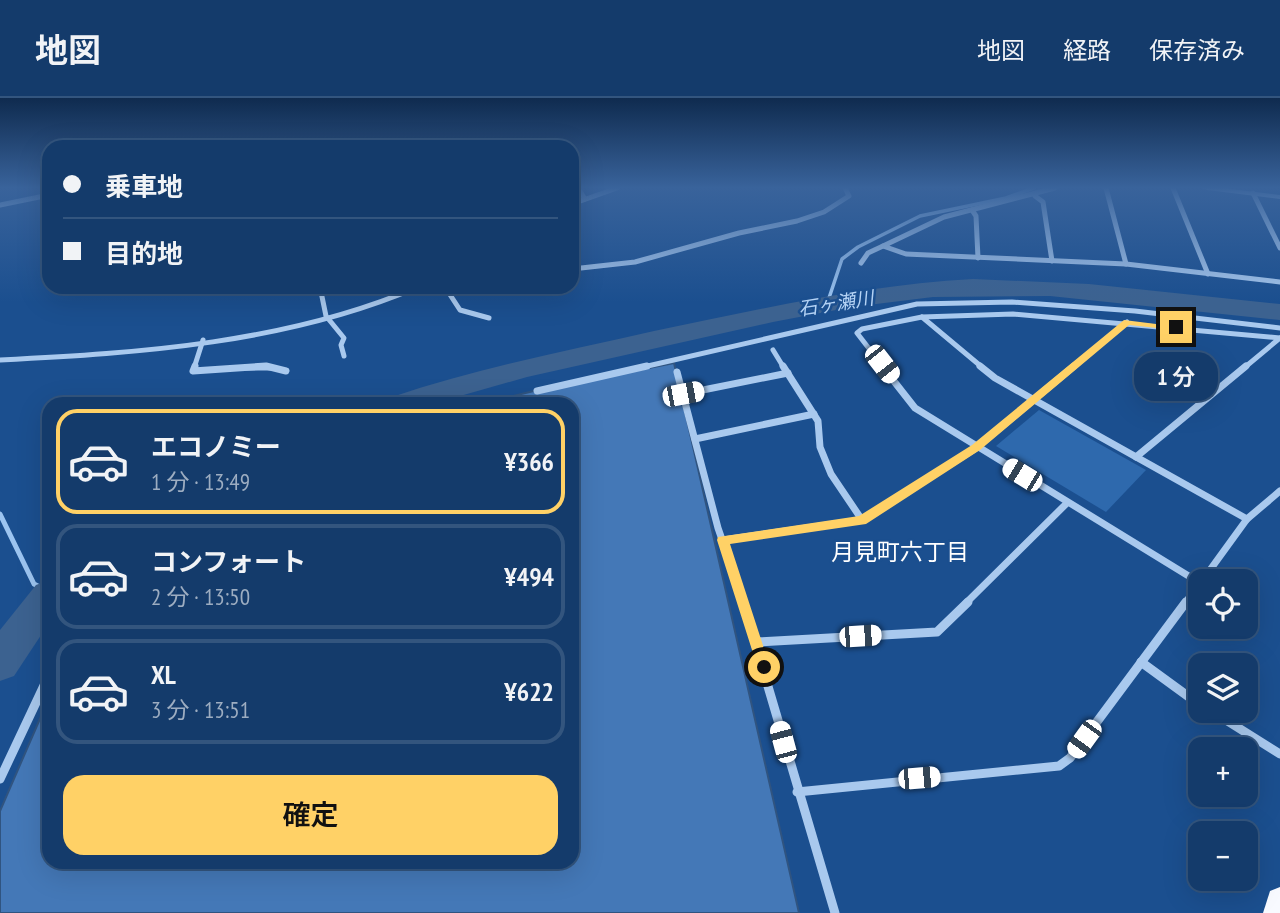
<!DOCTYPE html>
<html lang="ja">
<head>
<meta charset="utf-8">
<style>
  :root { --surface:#143b6b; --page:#214673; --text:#f1f3f6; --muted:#9dadc1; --line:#33557e; --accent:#ffd166 }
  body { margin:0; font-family:"PT Sans Narrow","Noto Sans JP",sans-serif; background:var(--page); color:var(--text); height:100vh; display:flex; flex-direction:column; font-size:26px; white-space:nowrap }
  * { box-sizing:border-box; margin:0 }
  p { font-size:23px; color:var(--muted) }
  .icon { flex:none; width:38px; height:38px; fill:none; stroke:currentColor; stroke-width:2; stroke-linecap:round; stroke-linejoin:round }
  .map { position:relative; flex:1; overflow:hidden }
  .drawer { position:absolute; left:42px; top:299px; width:537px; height:472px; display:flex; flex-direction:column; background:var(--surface); border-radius:21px; box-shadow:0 7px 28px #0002,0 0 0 2px var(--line) }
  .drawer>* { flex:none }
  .hud { position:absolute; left:42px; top:42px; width:537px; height:154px; border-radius:21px; box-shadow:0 7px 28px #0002,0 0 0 2px var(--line); display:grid; align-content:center; height:154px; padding:0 21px; background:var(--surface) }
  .buttons { position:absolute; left:1188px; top:471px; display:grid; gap:14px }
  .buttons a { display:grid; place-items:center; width:70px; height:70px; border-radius:14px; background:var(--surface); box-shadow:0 7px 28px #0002,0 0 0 2px var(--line); font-size:35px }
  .end { position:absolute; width:32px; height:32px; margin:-16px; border:9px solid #ffd166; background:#111; box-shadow:0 0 0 4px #111 }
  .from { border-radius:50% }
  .bubble { position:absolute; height:49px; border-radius:21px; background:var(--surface); box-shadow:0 7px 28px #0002,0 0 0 2px var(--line); font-size:23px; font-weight:600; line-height:49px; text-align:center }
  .car { position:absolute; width:21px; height:42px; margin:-21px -10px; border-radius:9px; box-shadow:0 0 5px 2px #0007; background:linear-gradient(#fff 24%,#345 0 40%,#fff 0 76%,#345 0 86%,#fff 0) }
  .hud b { display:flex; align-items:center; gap:24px; height:66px; font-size:26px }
  .hud b+b { border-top:2px solid var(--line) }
  .hud i { width:18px; height:18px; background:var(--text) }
  ul { padding:12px 0 0; list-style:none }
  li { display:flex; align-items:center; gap:21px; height:105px; margin:0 14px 10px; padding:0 7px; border:4px solid var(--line); border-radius:21px }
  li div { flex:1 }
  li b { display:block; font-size:26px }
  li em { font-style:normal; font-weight:600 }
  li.on { border-color:var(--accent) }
  li>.icon { width:63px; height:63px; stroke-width:1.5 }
  .cta { display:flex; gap:14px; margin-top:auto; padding:14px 21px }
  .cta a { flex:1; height:80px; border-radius:21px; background:var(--accent); color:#111; font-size:28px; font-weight:600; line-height:80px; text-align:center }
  header { display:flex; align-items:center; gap:42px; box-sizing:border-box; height:98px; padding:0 35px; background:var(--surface); border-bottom:2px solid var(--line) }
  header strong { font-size:33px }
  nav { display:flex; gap:38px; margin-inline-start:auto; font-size:24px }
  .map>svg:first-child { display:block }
  .green { fill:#2e69ad }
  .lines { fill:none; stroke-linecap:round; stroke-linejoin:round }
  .stream-far1 { stroke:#9cc4f0; stroke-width:3.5 }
  .stream { stroke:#9cc4f0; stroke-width:5 }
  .river { fill:#3c6290; fill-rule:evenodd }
  .building { fill:#4478b7; stroke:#305480; stroke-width:2 }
  .minor-far2 { stroke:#a9c9ee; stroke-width:5 }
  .minor-far1 { stroke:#a9c9ee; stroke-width:7 }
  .minor { stroke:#a9c9ee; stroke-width:9 }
  .tertiary { fill:#a9c9ee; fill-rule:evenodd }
  .trunk { fill:#f8faff; fill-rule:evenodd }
  .route { fill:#ffd166 }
  .labels { text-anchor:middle; stroke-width:5; stroke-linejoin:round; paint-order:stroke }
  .far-water-label { font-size:19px; font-style:italic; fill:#b5d3f5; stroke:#1b4f8f }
  .neighbourhood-label { font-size:23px; fill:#fff; stroke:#1b4f8f }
</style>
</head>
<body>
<header>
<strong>地図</strong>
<nav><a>地図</a><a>経路</a><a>保存済み</a></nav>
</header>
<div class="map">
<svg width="1280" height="815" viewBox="0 0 1280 815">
  <rect width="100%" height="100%" fill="#1b4f8f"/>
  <!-- green -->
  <path class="green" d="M1039,312L1146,372L1106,414L996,348Z"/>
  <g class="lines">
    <!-- stream-far1 -->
    <path class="stream-far1" d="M827,206L842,161L858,149L920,118L1006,100L1034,90"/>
    <!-- stream -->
    <path class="stream" d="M0,416L34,486L49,494"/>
    <!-- river -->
    <g class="river">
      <path d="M973,181L1089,186L1280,206V222L1050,198L933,199L852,209L773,224L527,279L432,306H387L392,299C477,270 566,253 654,233C760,211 865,187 973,181Z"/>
      <path d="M49,482V525L14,578L0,583V532L36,487Z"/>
    </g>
  </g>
  <!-- building -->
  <path class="building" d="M674,265L799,815H0V713L49,600V765H572V306H480L538,292Z"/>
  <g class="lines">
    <!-- minor-far2 -->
    <g class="minor-far2">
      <path d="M578,90L585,101"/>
      <path d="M1055,90L944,119L883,148L906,156L1126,166L1280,184"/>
      <path d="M1106,90L1126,166"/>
      <path d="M1173,90L1208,176"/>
      <path d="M1253,95L1280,150"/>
      <path d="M1035,98L1043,104L1052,163"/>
      <path d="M572,106L617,90"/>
      <path d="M0,107L49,97"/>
      <path d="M972,112L976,118L978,160"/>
      <path d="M861,165L868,155L883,148"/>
      <path d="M572,171L635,164L739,135L797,123L824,114L849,98L845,90"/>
      <path d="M320,189L326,218L344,240L341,247L344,258"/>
      <path d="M445,189L460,212L489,220"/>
      <path d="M922,219L983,270"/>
      <path d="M773,252L784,270"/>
      <path d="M0,262C141,255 287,245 418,189"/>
      <path d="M194,270L203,242"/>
      <path d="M242,270H272"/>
      <path d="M639,270L917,206L1012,204L1135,213L1280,230"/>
      <path d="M884,270L857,235L862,231L922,219L1013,216L1280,240"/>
      <path d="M1072,270L1127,224"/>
      <path d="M1244,270L1280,240"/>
    </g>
    <!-- minor-far1 -->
    <g class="minor-far1">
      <path d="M195,268L193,273L266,268L286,273"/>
      <path d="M783,268L818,323L820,349L831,376L862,422"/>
      <path d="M882,268L915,310L1200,485"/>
      <path d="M980,268L995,280L1247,421"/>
      <path d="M677,274L718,430L744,505"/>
      <path d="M537,293L647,268"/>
      <path d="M683,296L788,275"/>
      <path d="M695,341L814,316"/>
      <path d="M1136,359L1246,268"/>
      <path d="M723,442L862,422L976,350L1074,268"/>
      <path d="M1202,483L1247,421L1280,393"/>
      <path d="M966,505L1067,405"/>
      <path d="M1185,505L1200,485"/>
    </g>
    <!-- minor -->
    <g class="minor">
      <path d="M743,504L835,815"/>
      <path d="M757,544L937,534L968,504"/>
      <path d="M1141,564L1200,607"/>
      <path d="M1210,612L1280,656"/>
      <path d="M0,681L49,577"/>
      <path d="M797,694L1059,668L1070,660L1186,504"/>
    </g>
    <!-- tertiary -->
    <path class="tertiary" d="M1203,90H1223L1280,97V101L1207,92Z"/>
    <!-- trunk -->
    <path class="trunk" d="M1280,789V815H1263L1270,793Z"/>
  </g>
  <!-- sky -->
  <linearGradient id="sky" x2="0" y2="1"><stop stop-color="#0f2b4f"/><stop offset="0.44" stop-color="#39639b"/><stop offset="1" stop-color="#39639b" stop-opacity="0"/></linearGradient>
  <rect width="1280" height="204" fill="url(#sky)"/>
  <!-- route -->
  <path class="route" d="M1124,222L1180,229L1176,232L1129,227L980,352L866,426L730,446L770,569L768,574H759L717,442L718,439L859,418L972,347Z"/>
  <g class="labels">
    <!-- far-water labels -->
    <g class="far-water-label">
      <text transform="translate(836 205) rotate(-9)" y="7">石ヶ瀬川</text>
    </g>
    <!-- neighbourhood labels -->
    <g class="neighbourhood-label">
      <text x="900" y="462">月見町六丁目</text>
    </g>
  </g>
</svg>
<div class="buttons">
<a><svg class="icon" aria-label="locate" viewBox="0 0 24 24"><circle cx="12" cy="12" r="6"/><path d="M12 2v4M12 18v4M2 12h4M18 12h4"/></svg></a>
<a><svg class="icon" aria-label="layers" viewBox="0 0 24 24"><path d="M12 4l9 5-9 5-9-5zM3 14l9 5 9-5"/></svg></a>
<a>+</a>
<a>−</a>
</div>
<i class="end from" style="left:764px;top:569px"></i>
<i class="end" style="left:1176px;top:229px"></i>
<div class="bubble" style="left:1134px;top:254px;width:84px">1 分</div>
<i class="car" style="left:882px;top:266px;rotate:142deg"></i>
<i class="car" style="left:683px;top:296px;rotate:79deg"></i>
<i class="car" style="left:1022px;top:377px;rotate:301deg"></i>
<i class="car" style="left:860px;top:538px;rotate:86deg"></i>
<i class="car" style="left:1084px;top:641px;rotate:216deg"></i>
<i class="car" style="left:783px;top:644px;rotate:345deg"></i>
<i class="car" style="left:919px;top:680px;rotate:85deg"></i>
<div class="hud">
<b><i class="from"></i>乗車地</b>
<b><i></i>目的地</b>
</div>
<section class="drawer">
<ul>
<li class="on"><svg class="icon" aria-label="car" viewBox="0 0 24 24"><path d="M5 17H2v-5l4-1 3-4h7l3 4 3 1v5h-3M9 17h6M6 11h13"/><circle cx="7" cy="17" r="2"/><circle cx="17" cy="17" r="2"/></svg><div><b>エコノミー</b><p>1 分 · 13:49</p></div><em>¥366</em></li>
<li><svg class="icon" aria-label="car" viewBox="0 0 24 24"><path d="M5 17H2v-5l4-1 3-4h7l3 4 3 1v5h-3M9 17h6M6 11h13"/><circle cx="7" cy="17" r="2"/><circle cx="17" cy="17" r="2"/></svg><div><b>コンフォート</b><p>2 分 · 13:50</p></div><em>¥494</em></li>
<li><svg class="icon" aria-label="car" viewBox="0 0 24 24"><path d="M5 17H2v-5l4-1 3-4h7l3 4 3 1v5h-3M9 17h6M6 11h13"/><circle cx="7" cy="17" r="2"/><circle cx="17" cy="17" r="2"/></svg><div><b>XL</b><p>3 分 · 13:51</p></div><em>¥622</em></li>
</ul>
<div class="cta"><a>確定</a></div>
</section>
</div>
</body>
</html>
